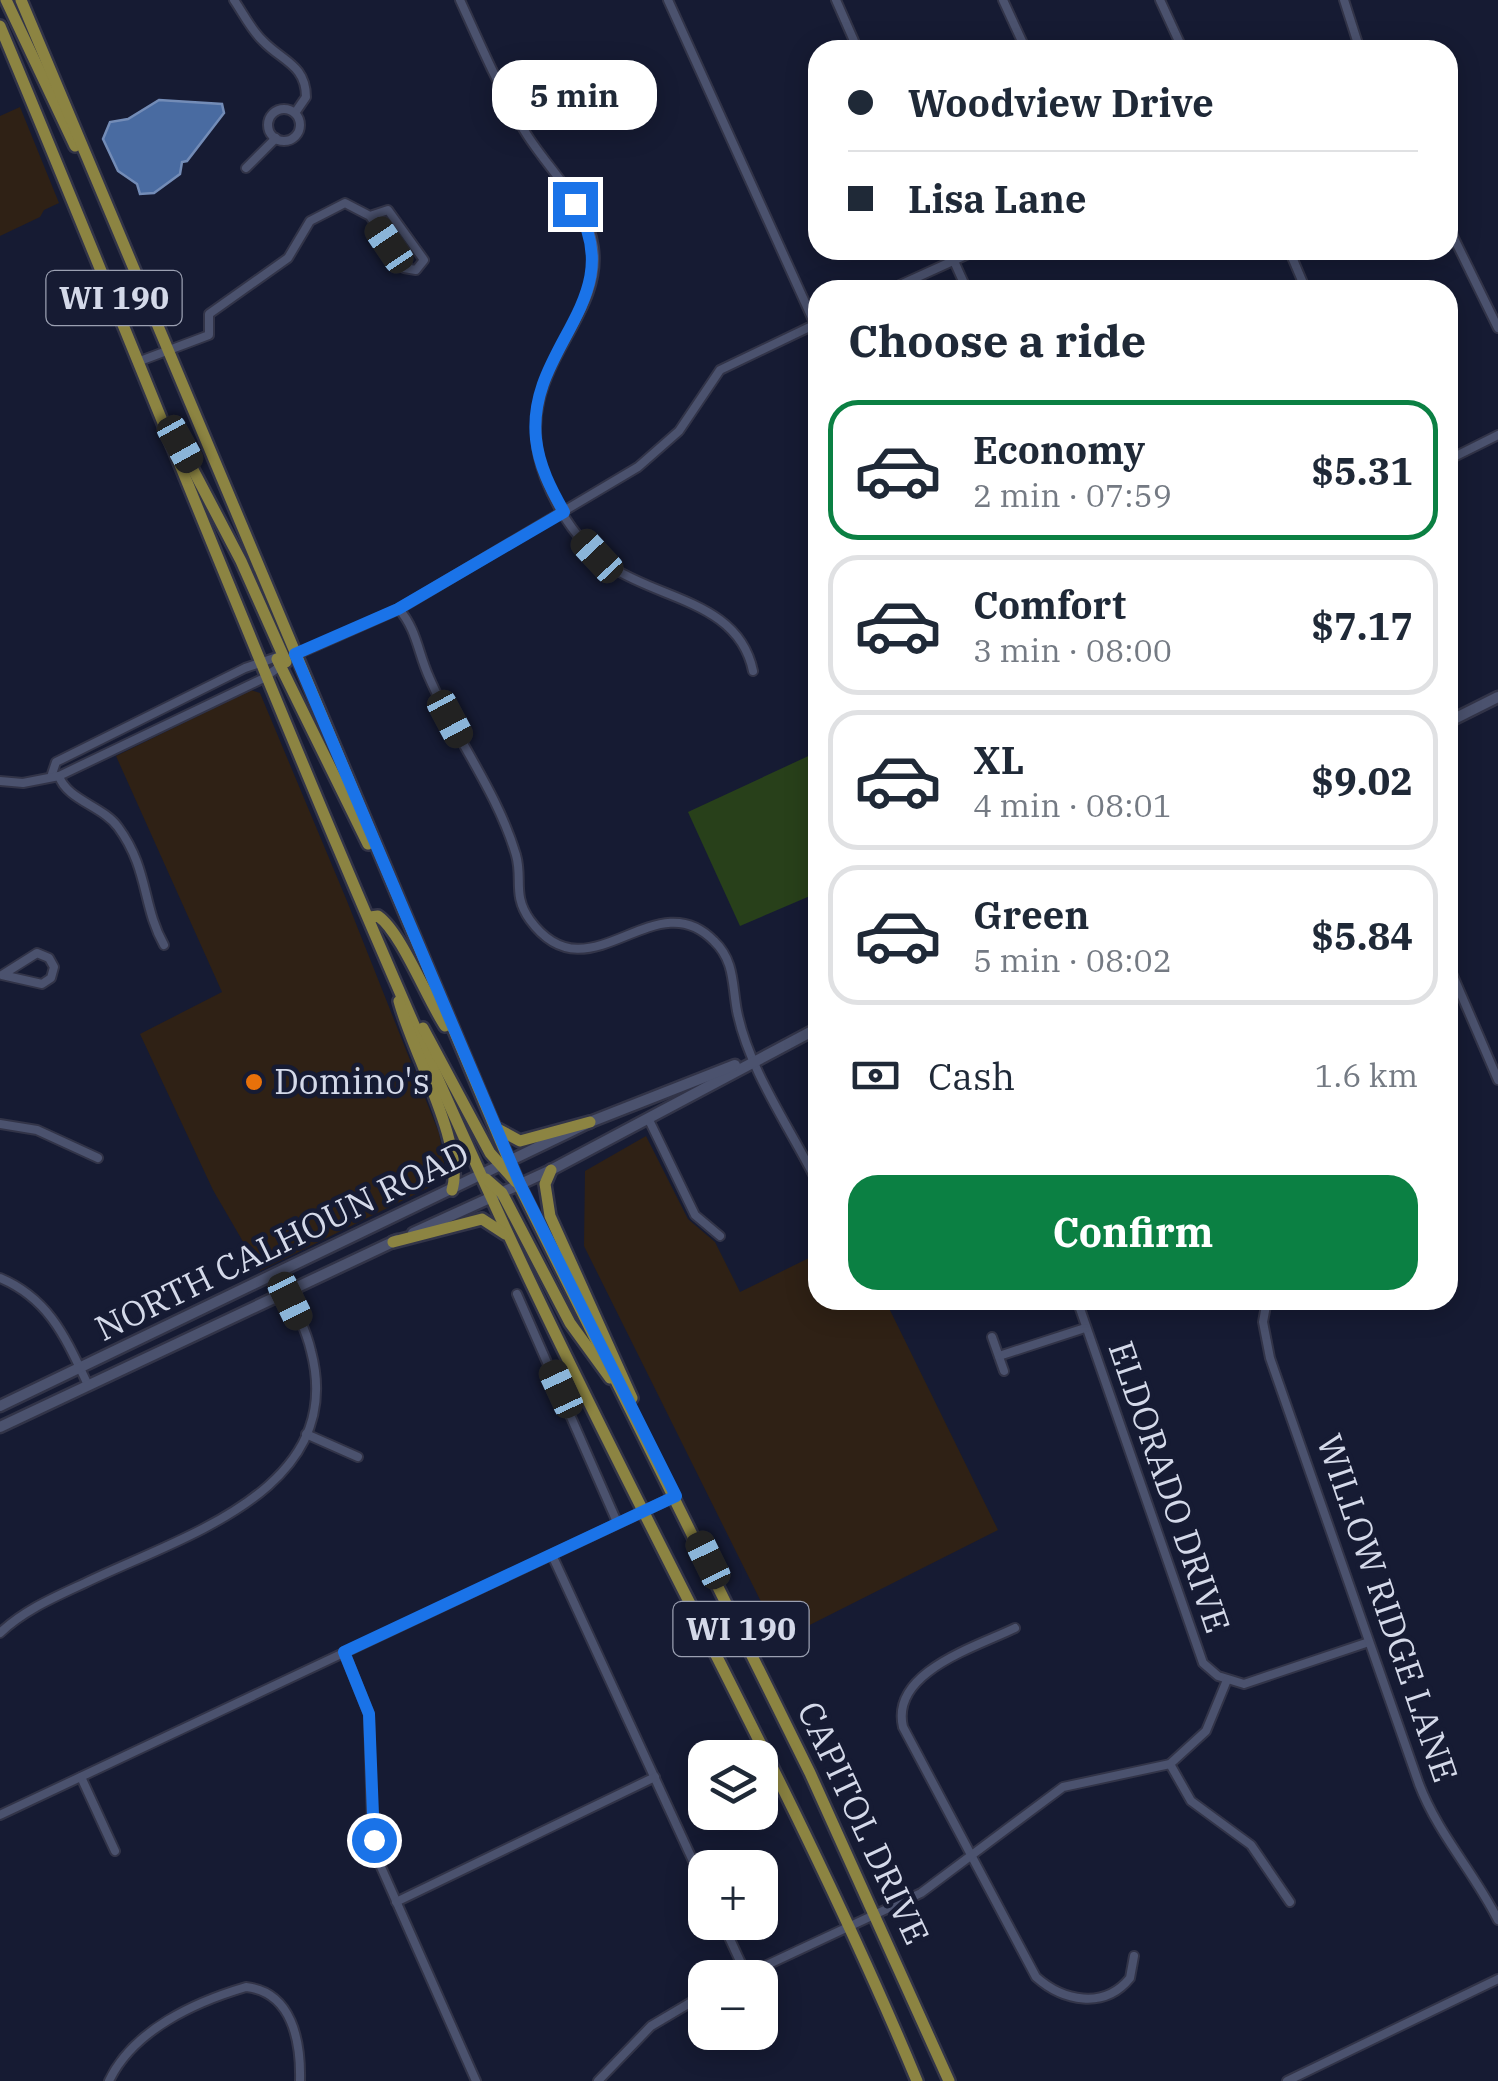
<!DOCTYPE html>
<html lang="en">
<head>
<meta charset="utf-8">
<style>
  :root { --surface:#fff; --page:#f2f2f3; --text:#1f2937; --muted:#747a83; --line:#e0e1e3; --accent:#0b8043 }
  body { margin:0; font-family:"IBM Plex Serif",serif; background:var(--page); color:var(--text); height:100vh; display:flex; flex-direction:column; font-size:38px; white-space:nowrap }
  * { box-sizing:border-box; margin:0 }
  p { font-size:32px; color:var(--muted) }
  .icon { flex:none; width:55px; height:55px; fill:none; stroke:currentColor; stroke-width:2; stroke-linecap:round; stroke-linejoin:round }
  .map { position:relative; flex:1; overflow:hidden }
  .panel { position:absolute; left:808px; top:280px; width:650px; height:1030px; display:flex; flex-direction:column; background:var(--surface); border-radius:30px; box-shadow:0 5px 25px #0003 }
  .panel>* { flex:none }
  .hud { position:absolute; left:808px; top:40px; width:650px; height:220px; border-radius:30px; box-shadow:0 5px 25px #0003; display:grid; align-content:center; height:220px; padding:0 40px; background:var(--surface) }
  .fabs { position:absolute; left:688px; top:1740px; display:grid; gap:20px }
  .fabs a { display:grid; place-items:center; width:90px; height:90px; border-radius:20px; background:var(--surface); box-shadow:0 5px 25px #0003; font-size:50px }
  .end { position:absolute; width:45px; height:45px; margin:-22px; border:12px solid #1a73e8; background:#fff; box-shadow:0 0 0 5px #fff }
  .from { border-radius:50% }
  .bubble { position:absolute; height:70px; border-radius:30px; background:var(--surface); box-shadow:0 5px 25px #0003; font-size:32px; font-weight:800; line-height:70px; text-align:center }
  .car { position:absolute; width:30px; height:60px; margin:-30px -15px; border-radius:12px; box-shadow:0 0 8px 2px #0007; background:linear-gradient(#222 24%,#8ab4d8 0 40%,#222 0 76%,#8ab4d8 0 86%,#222 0) }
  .hud b { display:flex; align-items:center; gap:35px; height:95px; font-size:38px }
  .hud b+b { border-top:2px solid var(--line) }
  .hud i { width:25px; height:25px; background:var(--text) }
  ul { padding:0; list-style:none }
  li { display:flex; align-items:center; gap:30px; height:140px; margin:0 20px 15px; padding:0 20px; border:5px solid var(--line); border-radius:30px }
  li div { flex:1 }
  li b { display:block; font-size:38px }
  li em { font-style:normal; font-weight:800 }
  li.active { border-color:var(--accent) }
  li>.icon { width:90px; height:90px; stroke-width:1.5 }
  h2 { padding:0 40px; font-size:45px; line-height:120px }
  .pay { display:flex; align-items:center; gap:25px; height:110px; padding:0 40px; font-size:38px }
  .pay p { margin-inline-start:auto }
  .primary-button { display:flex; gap:20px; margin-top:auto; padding:20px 40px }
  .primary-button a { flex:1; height:115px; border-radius:30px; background:var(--accent); color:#fff; font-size:40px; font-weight:800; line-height:115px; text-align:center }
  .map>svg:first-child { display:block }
  .commercial { fill:#2f2115 }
  .green { fill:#28401a }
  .water { fill:#496ba1; stroke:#738cb7; stroke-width:2.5 }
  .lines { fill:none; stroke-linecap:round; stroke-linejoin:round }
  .street-casing { stroke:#323448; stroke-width:12 }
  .secondary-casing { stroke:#323448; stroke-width:15 }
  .primary-casing { stroke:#323448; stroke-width:16 }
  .street { stroke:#4b526e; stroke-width:8 }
  .secondary { stroke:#4b526e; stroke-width:10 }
  .primary { stroke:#8c8442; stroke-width:11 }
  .route { stroke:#1a73e8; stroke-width:12 }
  .food-dot { fill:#e8710a; stroke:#161b33; stroke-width:4 }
  .labels { text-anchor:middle; stroke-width:9; stroke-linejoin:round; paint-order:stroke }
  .shield { fill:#161b33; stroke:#9ba0b2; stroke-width:2.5 }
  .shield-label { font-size:32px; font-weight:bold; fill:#d4d9e9 }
  .poi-label { font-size:35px; fill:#d4d9e9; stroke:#161b33; text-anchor:start }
  .street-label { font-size:35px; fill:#d4d9e9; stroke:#161b33 }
</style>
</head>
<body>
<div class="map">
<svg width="1498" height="2081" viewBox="0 0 1498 2081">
  <rect width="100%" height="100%" fill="#161b33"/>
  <!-- commercial -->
  <g class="commercial">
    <path d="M20,107L59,203L44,210L40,217L0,236V116Z"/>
    <path d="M251,690L260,693L347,901L439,1133L445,1168L436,1184L260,1271L213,1190L140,1034L222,992L116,756Z"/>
    <path d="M646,1136L688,1219L715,1242L740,1292L817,1254L818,1300H885L998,1530L780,1640L584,1246L585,1171Z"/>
  </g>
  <!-- green -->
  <path class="green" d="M817,752V893L740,926L688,812Z"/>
  <!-- water -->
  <path class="water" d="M159,100L222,104L224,113L187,161L182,162L180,174L154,193L140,194L137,184L118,171L103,139L110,122L128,119Z"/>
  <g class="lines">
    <defs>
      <g id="street">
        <path d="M234,0C243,13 251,30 263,41C282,61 306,65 306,97L295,113"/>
        <path d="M460,0C480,44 499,88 524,130C545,166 588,204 594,247C605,324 506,373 545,478C558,512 582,548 613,568C663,600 739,603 753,671"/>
        <path d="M668,0L818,331"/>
        <path d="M836,0L858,50"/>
        <path d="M1003,0L1026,50"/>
        <path d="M1160,0L1183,50"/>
        <path d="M1344,0L1360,50"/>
        <circle cx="284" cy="125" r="16"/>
        <path d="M246,168L276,138"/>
        <path d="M1448,226L1498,328"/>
        <path d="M949,250L967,290"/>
        <path d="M1289,250L1306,290"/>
        <path d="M889,290L977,250"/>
        <path d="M140,361L209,335V314L288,258L310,221L345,203L370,216L404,268L416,270L424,260L388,210L370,216"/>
        <path d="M1448,460L1498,435"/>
        <path d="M399,609C417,630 418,653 429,677C455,738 497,791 516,855C523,879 512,895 530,920C589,1001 654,879 714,941C735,961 732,985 737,1011C749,1071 791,1129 818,1184"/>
        <path d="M293,656L399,609L638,467L679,431L720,370L818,323"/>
        <path d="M52,774L56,762L245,668L280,656"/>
        <path d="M59,776C67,800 103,806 118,827C149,869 142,906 164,945"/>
        <path d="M0,781L23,783L59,776L262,679L282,665"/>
        <path d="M37,953L49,958L54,967L51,978L42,984L2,975Z"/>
        <path d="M1448,964L1498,1080"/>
        <path d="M649,1120L695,1215L720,1236"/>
        <path d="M0,1124L37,1130L98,1158"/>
        <path d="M0,1278C50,1299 66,1339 88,1385"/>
        <path d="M517,1294L617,1522"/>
        <path d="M1077,1300L1203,1663L1218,1676L1244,1684L1369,1642"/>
        <path d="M1267,1300L1263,1322L1270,1358L1419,1784C1438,1834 1474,1872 1498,1920"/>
        <path d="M992,1337L1004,1371"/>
        <path d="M999,1356L1085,1328"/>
        <path d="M306,1434L358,1457"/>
        <path d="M552,1555L705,1887"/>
        <path d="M1015,1628C976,1647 890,1672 903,1727L1036,1977C1063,2001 1104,2010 1130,1978L1134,1956"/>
        <path d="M0,1633C24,1610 55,1597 85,1583C179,1537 348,1491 311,1351C305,1325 290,1299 278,1275"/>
        <path d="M344,1652L369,1714L372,1824L381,1867L476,2081"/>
        <path d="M1170,1764L1191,1801L1251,1845L1290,1902"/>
        <path d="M81,1777L115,1851"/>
        <path d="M0,1815L674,1497"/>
        <path d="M396,1902L655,1777"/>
        <path d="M722,1922L746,1974"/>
        <path d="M739,1978L921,1893L1063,1787L1170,1764L1206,1731L1227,1680"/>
        <path d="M109,2081C133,2030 195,2002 246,1987C292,1992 301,2041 300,2081"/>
        <path d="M598,2081L651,2026L705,1994"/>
        <path d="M1287,2081L1498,1979"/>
      </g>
      <g id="secondary">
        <path d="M1448,722L1498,697"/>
        <path d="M413,1233L551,1170L818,1028"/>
        <path d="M0,1406L590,1122L735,1065"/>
        <path d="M0,1427L397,1240"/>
      </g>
      <g id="primary">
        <path d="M6,0L75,146"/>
        <path d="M21,0L519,1185L810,1773L949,2081"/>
        <path d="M0,26C173,439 333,860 523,1266C651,1540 801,1802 917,2081"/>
        <path d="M188,460L241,561L286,662"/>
        <path d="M277,659L368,844"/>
        <path d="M370,917L378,916C401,932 426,997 445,1026"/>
        <path d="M399,1001C411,1049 466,1147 452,1190"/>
        <path d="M423,1028L490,1153L516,1182"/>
        <path d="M496,1128L520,1141L590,1122"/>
        <path d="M551,1170L545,1184L550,1216L632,1398"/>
        <path d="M486,1179L502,1193L570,1323L610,1378"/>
        <path d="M393,1242L482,1219L505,1234"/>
      </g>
    </defs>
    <!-- street casing -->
    <use href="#street" class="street-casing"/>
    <!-- secondary casing -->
    <use href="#secondary" class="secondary-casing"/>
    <!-- primary casing -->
    <use href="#primary" class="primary-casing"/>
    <!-- street -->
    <use href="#street" class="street"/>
    <!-- secondary -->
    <use href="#secondary" class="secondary"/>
    <!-- primary -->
    <use href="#primary" class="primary"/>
  </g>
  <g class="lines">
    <!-- route -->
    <path class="route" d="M374,1840L369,1714L344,1652L676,1496L520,1184L295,654L398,609L564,512C551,489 539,466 536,439C526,346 632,299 575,204"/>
  </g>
  <!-- markers -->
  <circle class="food-dot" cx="254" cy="1082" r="10"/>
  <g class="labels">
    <!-- shield labels -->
    <g class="shield">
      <rect x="46.5" y="271" width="135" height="54" rx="8"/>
      <rect x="673.5" y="1602" width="135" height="54" rx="8"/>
    </g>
    <g class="shield-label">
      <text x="114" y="309">WI 190</text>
      <text x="741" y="1640">WI 190</text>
    </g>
    <!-- poi labels -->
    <g class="poi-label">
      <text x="274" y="1094">Domino's</text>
    </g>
    <!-- street labels -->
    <g class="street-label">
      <text transform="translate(282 1241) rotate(-26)" y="12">NORTH CALHOUN ROAD</text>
      <text transform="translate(1169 1487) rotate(71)" y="12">ELDORADO DRIVE</text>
      <text transform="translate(1387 1608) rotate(71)" y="12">WILLOW RIDGE LANE</text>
      <text transform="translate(863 1823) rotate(65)" y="12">CAPITOL DRIVE</text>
    </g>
  </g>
</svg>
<div class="fabs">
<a><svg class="icon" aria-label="layers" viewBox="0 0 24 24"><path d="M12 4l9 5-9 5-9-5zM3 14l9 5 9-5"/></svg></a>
<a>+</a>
<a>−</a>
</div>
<i class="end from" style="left:374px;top:1840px"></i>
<i class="end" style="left:575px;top:204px"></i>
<div class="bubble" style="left:492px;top:60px;width:165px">5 min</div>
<i class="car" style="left:389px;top:245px;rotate:326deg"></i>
<i class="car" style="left:180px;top:444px;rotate:151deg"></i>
<i class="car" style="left:597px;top:556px;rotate:317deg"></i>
<i class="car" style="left:450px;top:719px;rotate:152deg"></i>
<i class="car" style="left:290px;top:1301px;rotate:154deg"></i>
<i class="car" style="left:561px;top:1389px;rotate:335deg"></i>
<i class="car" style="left:708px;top:1560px;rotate:334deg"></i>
<div class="hud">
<b><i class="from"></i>Woodview Drive</b>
<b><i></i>Lisa Lane</b>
</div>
<section class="panel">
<h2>Choose a ride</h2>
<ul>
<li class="active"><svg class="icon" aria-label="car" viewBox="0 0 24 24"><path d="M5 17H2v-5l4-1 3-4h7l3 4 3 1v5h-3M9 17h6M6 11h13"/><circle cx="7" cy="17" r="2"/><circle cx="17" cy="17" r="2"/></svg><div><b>Economy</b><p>2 min · 07:59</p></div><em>$5.31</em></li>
<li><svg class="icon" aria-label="car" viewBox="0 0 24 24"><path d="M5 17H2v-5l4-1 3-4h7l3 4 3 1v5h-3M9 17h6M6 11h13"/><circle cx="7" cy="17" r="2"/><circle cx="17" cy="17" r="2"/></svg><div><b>Comfort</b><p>3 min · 08:00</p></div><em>$7.17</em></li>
<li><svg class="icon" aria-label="car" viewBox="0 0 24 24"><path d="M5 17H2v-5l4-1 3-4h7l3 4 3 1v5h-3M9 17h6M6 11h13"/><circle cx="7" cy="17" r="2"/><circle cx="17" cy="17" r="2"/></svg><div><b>XL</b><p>4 min · 08:01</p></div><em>$9.02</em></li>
<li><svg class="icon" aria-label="car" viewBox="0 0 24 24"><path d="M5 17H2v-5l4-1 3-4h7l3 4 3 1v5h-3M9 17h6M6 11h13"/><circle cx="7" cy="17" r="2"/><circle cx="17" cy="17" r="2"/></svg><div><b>Green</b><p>5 min · 08:02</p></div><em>$5.84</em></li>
</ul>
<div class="pay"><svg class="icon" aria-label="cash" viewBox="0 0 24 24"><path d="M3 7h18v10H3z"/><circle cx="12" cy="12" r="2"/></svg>Cash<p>1.6 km</p></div>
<div class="primary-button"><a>Confirm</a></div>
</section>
</div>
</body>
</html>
